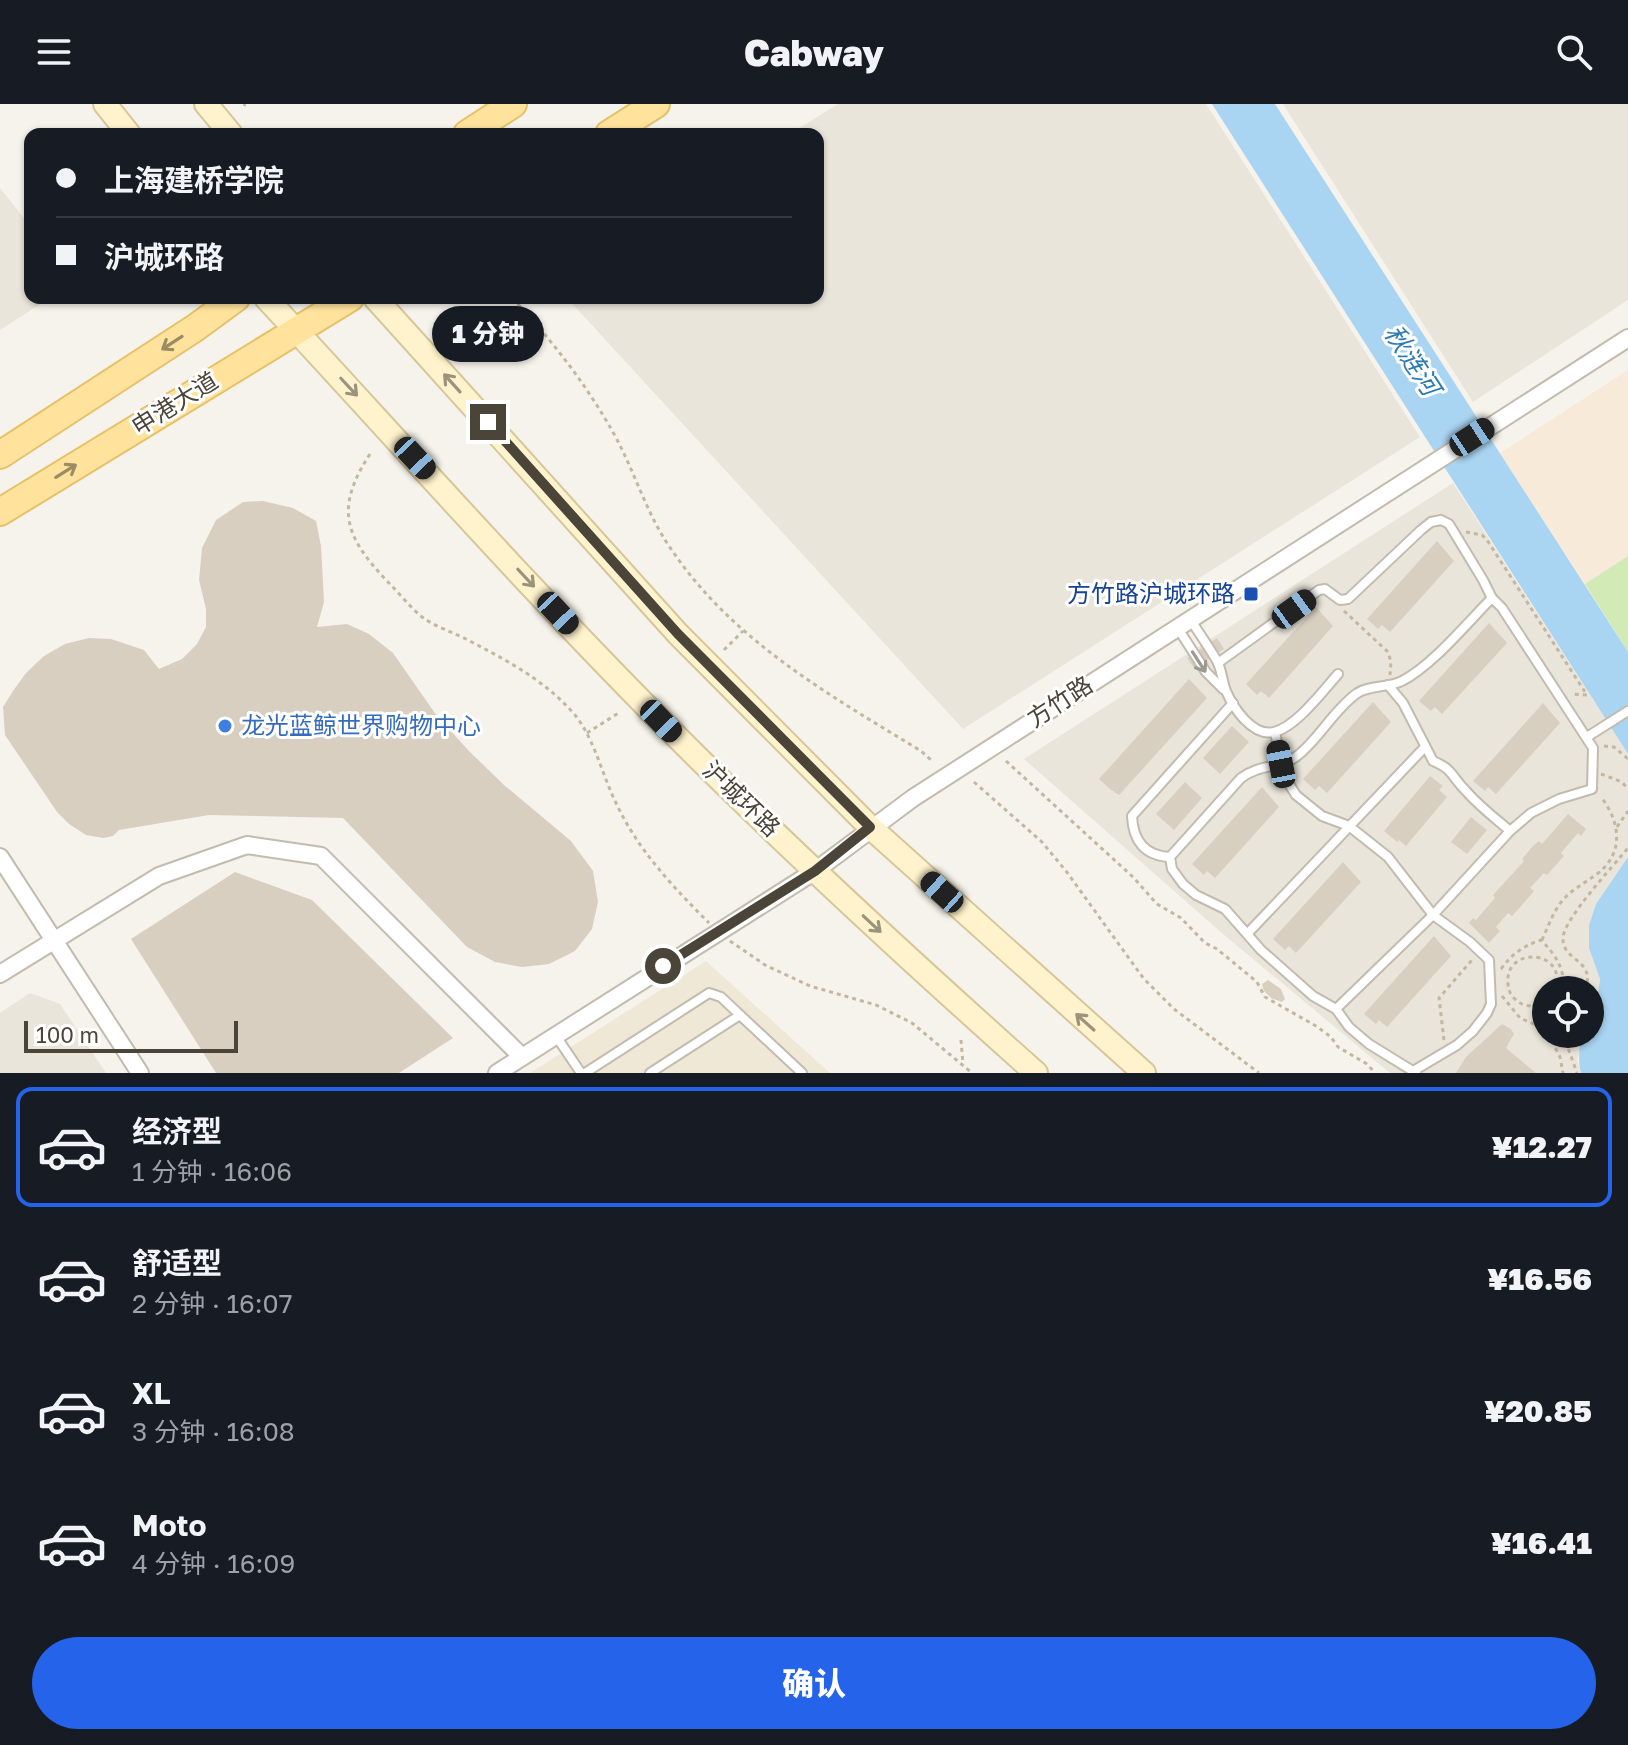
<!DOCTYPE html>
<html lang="zh">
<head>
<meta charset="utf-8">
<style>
  :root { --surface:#171b24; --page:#20242c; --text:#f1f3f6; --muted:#9ea1a6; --line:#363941; --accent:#2563eb }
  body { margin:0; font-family:"Golos Text","Noto Sans SC",sans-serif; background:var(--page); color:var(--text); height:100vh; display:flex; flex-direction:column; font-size:30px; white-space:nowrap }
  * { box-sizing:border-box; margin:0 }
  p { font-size:26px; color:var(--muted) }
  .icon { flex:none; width:44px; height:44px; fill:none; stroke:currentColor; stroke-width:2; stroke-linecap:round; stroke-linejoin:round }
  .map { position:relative; height:969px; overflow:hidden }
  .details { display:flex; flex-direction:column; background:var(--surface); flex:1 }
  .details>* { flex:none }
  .top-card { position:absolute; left:24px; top:24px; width:800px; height:176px; border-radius:16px; box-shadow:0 2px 6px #0004; display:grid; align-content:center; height:176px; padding:0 32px; background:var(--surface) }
  .fabs { position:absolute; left:1532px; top:872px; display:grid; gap:16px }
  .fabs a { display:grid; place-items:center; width:72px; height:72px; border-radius:50%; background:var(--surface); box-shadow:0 2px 6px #0004; font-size:40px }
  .scale { position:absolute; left:24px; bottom:20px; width:214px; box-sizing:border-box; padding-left:8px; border:4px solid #4b4439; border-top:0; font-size:22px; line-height:28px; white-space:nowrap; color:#4b4439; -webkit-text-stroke:6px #fff; paint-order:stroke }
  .end { position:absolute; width:36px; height:36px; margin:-18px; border:10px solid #4b4439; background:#fff; box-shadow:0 0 0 4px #fff }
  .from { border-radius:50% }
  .bubble { position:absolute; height:56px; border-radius:28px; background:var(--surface); box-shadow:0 2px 6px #0004; font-size:26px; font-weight:800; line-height:56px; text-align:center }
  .car { position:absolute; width:24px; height:48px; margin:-24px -12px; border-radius:10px; box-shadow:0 0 6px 2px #0007; background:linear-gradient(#222 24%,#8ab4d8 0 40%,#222 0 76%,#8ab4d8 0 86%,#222 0) }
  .top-card b { display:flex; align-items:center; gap:28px; height:76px; font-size:30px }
  .top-card b+b { border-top:2px solid var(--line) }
  .top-card i { width:20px; height:20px; background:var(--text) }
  ul { padding:14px 0 0; list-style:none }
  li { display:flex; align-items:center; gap:24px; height:120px; margin:0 16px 12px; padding:0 16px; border:4px solid transparent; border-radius:16px }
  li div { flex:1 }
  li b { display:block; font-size:30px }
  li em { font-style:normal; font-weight:800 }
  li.selected { border-color:var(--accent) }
  li>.icon { width:72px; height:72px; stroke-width:1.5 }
  .cta { display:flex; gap:16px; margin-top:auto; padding:16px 32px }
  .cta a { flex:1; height:92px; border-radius:48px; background:var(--accent); color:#fff; font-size:32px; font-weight:800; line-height:92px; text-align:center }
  header { display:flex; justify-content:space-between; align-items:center; height:104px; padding:0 32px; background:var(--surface); font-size:36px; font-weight:800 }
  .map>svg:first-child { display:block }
  .residential { fill:#eae5da }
  .commercial { fill:#f7ead8 }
  .education { fill:#efe8d6 }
  .green { fill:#d2eab5 }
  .water { fill:#a9d4f2 }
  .building { fill:#d8cfc1 }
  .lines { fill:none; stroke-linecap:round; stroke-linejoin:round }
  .service-casing { stroke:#c2bbae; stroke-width:12 }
  .minor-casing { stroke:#c2bbae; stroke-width:20 }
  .secondary-casing { stroke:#d6c79b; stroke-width:26 }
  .primary-casing { stroke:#e6c16a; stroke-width:30 }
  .path { stroke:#c4b79f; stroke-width:3; stroke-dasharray:4 4; stroke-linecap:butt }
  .service { stroke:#fff; stroke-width:8 }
  .minor { stroke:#fff; stroke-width:16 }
  .secondary { stroke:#fff3cd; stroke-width:22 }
  .primary { stroke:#ffe39c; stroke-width:26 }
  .oneway { stroke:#9c8c66 }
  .oneway2 { stroke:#9c937c }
  .oneway3 { stroke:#9c9892 }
  .route { stroke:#4b4439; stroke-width:10 }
  .transit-dot { fill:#1a4fb4; stroke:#fff; stroke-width:3 }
  .shop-dot { fill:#3f7fe0; stroke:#fff; stroke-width:3 }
  .labels { text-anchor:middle; stroke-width:6; stroke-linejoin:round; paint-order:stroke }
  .street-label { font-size:24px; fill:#4b4439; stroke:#fff }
  .transit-label { font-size:24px; fill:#164399; stroke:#fff; text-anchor:end }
  .shop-label { font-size:24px; fill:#366cbe; stroke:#fff; text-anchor:start }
  .water-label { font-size:26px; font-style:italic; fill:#2e7ab2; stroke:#fff }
</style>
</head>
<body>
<header><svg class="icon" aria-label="menu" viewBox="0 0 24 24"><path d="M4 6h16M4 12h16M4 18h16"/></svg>Cabway<svg class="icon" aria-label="search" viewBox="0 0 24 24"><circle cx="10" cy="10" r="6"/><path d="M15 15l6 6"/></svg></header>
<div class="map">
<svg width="1628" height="969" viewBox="0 0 1628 969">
  <rect width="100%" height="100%" fill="#f6f3ec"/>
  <!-- residential -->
  <g class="residential">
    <path d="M838,0H1206L1420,333L963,625L567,194H818V30H790Z"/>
    <path d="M1283,0H1628V196L1473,298Z"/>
    <path d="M0,84L30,122V194H50L0,226Z"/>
    <path d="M1453,379L1628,650V753L1596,800L1589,821V844L1600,875L1598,890L1590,906V886H1546V930H1579L1580,947L1577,955L1581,969H1390L1223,830L1024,655Z"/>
    <path d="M30,889L60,900L106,969H0V909Z"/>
  </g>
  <!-- commercial -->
  <path class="commercial" d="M1628,266V452L1585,480L1500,349Z"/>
  <!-- education -->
  <path class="education" d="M706,857L830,969H530Z"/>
  <!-- green -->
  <path class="green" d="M1628,452V548L1585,480Z"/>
  <!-- water -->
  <g class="water">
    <path d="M1212,0H1275L1628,548V650Z"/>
    <path d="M1628,753V969H1581C1577,955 1581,944 1579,930H1590V906L1598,890L1600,875L1589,844V821L1596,800Z"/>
  </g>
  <!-- building -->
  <g class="building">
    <path d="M263,397L293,404L316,417L321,442L324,498L317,523L347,520L369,530L393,549L437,612L469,647L504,681L571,737L593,767L598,798L592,825L575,847L549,860L522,863L495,858L467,843L343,714L209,711L119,726L113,732L103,734L86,731L69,720L57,708L5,631L3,603L13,587L26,569L44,552L65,540L89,534L111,535L144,546L159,565L182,555L197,540L206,523V505L199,476L202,444L216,416L243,398Z"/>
    <path d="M1437,437L1454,457L1390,528L1382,521L1378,525L1367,515Z"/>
    <path d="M1316,503L1333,522L1269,594L1261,587L1257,591L1246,580Z"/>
    <path d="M1489,519L1507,539L1442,610L1435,603L1431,607L1419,597Z"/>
    <path d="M1217,534L1224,545L1194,564L1187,554Z"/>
    <path d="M1189,575L1207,594L1119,691L1110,685L1099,675Z"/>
    <path d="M1373,598L1391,618L1327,689L1319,682L1315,686L1303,675Z"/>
    <path d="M1543,599L1560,619L1496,690L1488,683L1485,687L1473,677Z"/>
    <path d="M1232,622L1249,638L1220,670L1203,654Z"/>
    <path d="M1430,672L1443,682L1439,686L1447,693L1406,742L1399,736L1397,738L1384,727Z"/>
    <path d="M1185,678L1202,694L1174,726L1156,710Z"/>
    <path d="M1262,683L1279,703L1215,774L1207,767L1204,771L1192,760Z"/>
    <path d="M1568,710L1586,725L1581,732L1578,729L1561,749L1564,752L1547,771L1544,769L1530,784L1534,787L1523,800L1512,812L1508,809L1496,823L1500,827L1489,839L1469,819L1473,814L1476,816L1495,794L1493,791L1524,757L1522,755L1533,742L1539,737L1542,740Z"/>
    <path d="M1471,713L1487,726L1467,750L1451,738Z"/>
    <path d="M1343,758L1361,778L1296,849L1289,842L1285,846L1273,835Z"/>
    <path d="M235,768L312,796L453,934L399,969H216L131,835Z"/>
    <path d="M1434,832L1451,852L1387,923L1379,916L1376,920L1364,910Z"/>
    <path d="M1268,876L1281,885L1285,895L1282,898L1271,894L1264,887L1262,880Z"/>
    <path d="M1502,920L1511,925L1514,930L1506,944L1536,969H1456L1466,953Z"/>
  </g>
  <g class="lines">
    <defs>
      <g id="service">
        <path d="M1190,515C1199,529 1209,543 1217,557C1222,566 1222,577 1226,587C1233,603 1252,633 1274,628C1296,623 1323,587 1338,570"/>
        <path d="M1177,523L1206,568L1223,585"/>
        <path d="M1218,559L1319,486L1325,485L1340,496L1348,495L1421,426L1431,418L1441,416L1449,420L1483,476L1492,494L1502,504L1593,644L1592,685L1559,695L1531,709L1510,727L1433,811L1336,905"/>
        <path d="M1388,581L1403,599L1433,657C1453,665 1452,673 1466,687C1479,702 1495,714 1510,727"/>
        <path d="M1275,628L1284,672L1296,691L1322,712L1349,722L1388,753L1433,811L1470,838L1489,856L1491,900L1487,909L1473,927L1457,941L1415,966"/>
        <path d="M1587,633L1628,607"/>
        <path d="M1170,753C1144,752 1133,736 1132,712L1233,599"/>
        <path d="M1248,829L1424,644"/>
        <path d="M556,932L581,969"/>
        <path d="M585,969L709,889L721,893L740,911"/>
        <path d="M650,969L740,911L802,969"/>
        <path d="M1416,969L1369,940L1349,923L1336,905L1313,892L1261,846L1225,805L1196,791L1183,780L1172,765L1170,753L1241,674C1261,659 1281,665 1297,652C1319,635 1333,607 1356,590C1368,581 1388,584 1402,577C1432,562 1467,519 1492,494"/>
      </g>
      <g id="minor">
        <path d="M0,753L140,969"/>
        <path d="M0,870L159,772L247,741L321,752L522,953"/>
        <path d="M497,969L815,767L913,694L1628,234"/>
      </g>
      <g id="secondary">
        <path d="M105,0L129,30"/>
        <path d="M206,0L231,30"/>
        <path d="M266,194C404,343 539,496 683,639C797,753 916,862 1036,969"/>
        <path d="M375,194L678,530L870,723L1144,969"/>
      </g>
      <g id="primary">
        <path d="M467,30L513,0"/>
        <path d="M609,30L656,0"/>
        <path d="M0,351L195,224L236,194"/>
        <path d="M0,408L350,194"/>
      </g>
    </defs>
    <!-- service casing -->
    <use href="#service" class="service-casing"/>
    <!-- minor casing -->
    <use href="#minor" class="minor-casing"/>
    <!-- secondary casing -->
    <use href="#secondary" class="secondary-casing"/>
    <!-- primary casing -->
    <use href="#primary" class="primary-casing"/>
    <!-- path -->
    <g class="path">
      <path d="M244,2L245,0"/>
      <path d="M512,194C552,236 586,280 614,330C635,368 646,409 671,445C733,537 828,590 921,647L931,656"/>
      <path d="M370,350C334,405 345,433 388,478C399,489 410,503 422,513C434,522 452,528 466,535C506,556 545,576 575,611C595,636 602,671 616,699C638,746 673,783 709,819"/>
      <path d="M1466,428L1482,431L1487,436L1587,591L1572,590"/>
      <path d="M1344,507L1388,548L1391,558L1390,571"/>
      <path d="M724,546L743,527"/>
      <path d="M587,629L620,608"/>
      <path d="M1604,642L1614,643L1628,655"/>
      <path d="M1006,657L1133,773L1157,800L1181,814L1205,839L1217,845L1257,878L1265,893L1316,922L1331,933L1338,943L1367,960L1375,969"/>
      <path d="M1601,670L1622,678L1628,685"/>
      <path d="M974,678L1042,738L1066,767L1144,875L1174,905L1259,969"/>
      <path d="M1617,723L1628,707"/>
      <path d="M1542,836C1548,823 1553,808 1562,797C1572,785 1585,779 1597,770C1625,749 1620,717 1601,693"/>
      <path d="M730,837L765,861L810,882L876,901L912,919L972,969"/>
      <path d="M1501,865C1512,850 1523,842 1541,836C1555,850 1566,866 1563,886"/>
      <path d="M1585,886C1597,855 1562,858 1563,834C1563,816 1614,761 1628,744"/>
      <path d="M1502,892L1520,914L1543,924L1546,910"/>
      <path d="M1546,898C1536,903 1525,904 1516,896C1511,892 1508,886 1508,880C1504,842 1567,844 1556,886"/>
      <path d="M1548,930L1560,953L1563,969"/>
      <path d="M1563,930L1577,969"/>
      <path d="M961,936L963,960"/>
      <path d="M1444,936L1439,894L1472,856"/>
    </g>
    <!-- service -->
    <use href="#service" class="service"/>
    <!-- minor -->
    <use href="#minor" class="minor"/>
    <!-- secondary -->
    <use href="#secondary" class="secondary"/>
    <!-- primary -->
    <use href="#primary" class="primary"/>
  </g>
  <!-- one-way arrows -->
  <defs><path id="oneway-shaft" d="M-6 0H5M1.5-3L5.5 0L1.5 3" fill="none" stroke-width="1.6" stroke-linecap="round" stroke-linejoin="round" transform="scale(2)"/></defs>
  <g class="oneway">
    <use href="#oneway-shaft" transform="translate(172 239) rotate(147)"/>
    <use href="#oneway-shaft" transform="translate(66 367) rotate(-32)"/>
  </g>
  <g class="oneway2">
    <use href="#oneway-shaft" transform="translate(452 279) rotate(-132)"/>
    <use href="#oneway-shaft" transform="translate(349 283) rotate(47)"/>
    <use href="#oneway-shaft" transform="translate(526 474) rotate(47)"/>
    <use href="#oneway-shaft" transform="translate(872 820) rotate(43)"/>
    <use href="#oneway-shaft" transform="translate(1085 918) rotate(-138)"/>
  </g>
  <use class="oneway3" href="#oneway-shaft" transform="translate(1199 558) rotate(57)"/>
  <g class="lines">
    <!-- route -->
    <path class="route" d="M488,318L678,530L870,723L815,767L663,862"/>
  </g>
  <!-- markers -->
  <rect class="transit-dot" x="1243" y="482" width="16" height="16" rx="4"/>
  <circle class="shop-dot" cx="225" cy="622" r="8"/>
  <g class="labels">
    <!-- street labels -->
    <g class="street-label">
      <text transform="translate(175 300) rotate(-32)" y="8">申港大道</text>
      <text transform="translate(1060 598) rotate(-33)" y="8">方竹路</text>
      <text transform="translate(741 695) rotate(44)" y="8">沪城环路</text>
    </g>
    <!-- transit labels -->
    <g class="transit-label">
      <text x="1235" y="498">方竹路沪城环路</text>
    </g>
    <!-- shop labels -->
    <g class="shop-label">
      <text x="241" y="630">龙光蓝鲸世界购物中心</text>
    </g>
    <!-- water labels -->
    <g class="water-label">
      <text transform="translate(1412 256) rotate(57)" y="9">秋涟河</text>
    </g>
  </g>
</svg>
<div class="fabs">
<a><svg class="icon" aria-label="locate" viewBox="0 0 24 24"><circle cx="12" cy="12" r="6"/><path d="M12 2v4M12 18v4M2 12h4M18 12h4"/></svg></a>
</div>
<div class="scale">100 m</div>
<i class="end from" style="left:663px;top:862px"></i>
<i class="end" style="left:488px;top:318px"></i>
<div class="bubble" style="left:432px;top:202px;width:112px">1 分钟</div>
<i class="car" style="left:1472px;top:333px;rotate:57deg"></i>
<i class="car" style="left:415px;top:354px;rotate:137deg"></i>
<i class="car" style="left:1294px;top:505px;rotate:54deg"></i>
<i class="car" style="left:558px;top:509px;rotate:137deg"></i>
<i class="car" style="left:661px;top:617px;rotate:136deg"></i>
<i class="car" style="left:1281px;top:660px;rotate:349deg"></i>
<i class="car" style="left:942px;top:788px;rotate:312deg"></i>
<div class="top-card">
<b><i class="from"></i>上海建桥学院</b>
<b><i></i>沪城环路</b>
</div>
</div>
<section class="details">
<ul>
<li class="selected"><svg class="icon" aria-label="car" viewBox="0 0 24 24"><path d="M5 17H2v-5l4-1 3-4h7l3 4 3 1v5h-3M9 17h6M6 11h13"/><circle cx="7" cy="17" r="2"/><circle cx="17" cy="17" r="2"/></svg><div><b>经济型</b><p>1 分钟 · 16:06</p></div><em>¥12.27</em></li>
<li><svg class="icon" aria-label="car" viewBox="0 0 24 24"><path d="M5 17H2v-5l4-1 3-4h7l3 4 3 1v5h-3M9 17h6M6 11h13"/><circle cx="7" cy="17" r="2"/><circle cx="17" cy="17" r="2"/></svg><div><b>舒适型</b><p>2 分钟 · 16:07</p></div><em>¥16.56</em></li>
<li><svg class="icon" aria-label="car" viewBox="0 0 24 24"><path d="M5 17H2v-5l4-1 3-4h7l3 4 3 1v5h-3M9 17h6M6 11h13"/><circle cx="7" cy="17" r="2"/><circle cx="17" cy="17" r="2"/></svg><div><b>XL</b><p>3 分钟 · 16:08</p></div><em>¥20.85</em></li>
<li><svg class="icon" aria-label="car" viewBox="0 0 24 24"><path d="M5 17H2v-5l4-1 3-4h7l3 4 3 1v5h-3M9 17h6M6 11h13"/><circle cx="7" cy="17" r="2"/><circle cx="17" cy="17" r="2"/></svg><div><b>Moto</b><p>4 分钟 · 16:09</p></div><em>¥16.41</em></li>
</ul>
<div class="cta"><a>确认</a></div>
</section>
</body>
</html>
